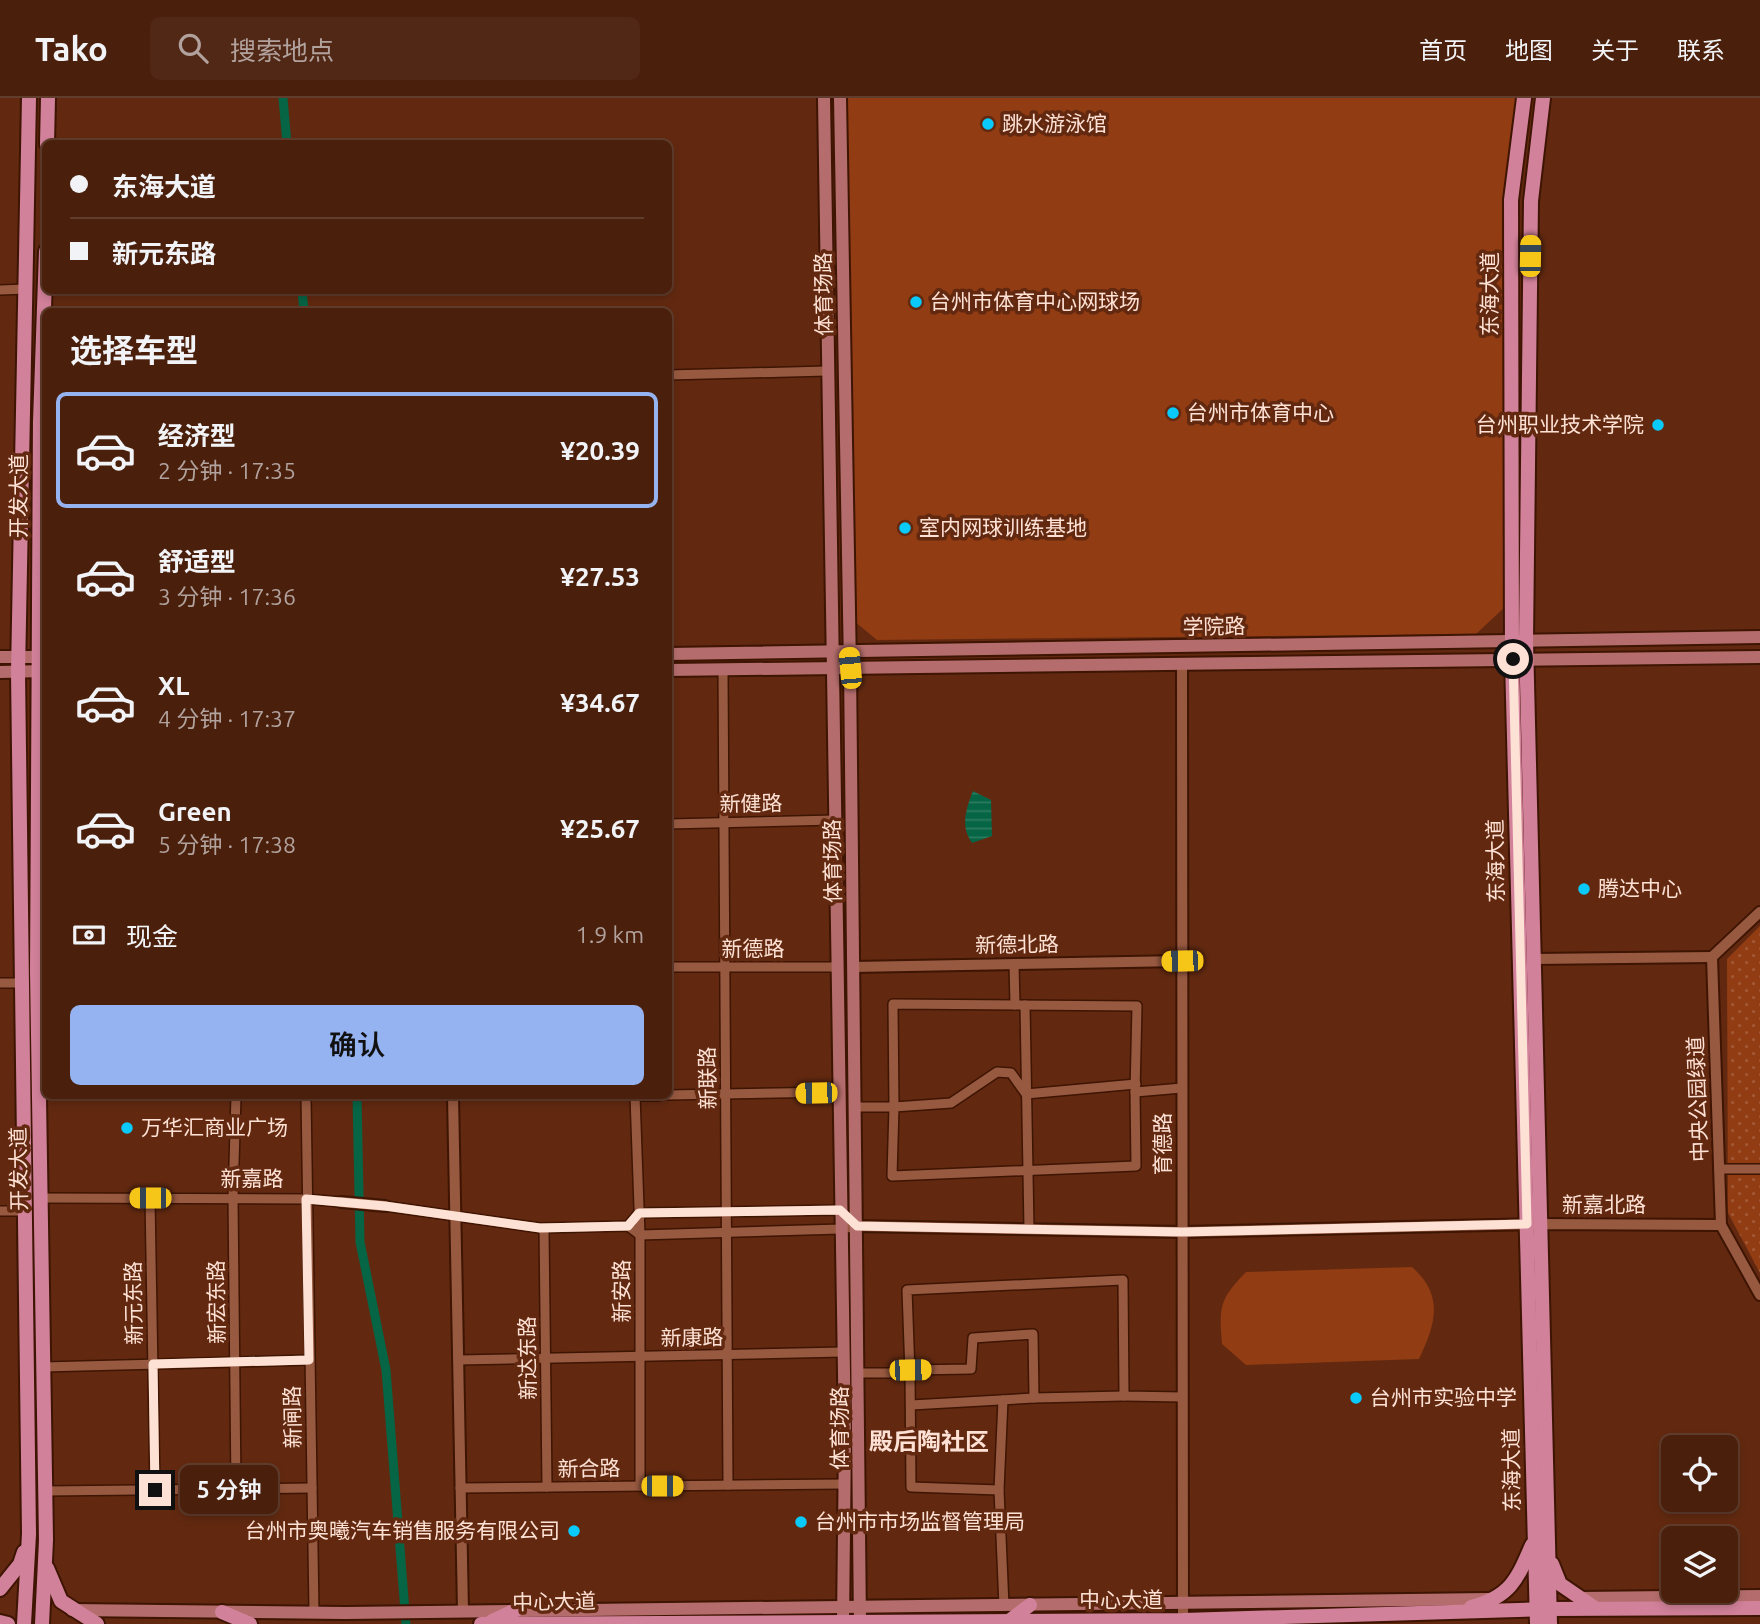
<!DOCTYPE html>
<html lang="zh">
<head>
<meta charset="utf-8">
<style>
  :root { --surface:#4a1f0c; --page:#512715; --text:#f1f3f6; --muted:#b2a29d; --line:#613d2d; --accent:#95b2f1 }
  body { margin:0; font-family:Ubuntu,"Noto Sans SC",sans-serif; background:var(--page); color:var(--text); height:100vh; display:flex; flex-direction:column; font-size:26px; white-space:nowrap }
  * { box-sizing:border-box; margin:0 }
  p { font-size:23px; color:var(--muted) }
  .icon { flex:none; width:38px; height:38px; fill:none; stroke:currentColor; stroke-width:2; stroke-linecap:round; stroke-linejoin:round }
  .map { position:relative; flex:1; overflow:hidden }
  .panel { position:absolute; left:42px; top:210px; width:630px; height:791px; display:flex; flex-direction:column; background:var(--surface); border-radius:10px; box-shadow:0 4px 10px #0003,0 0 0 2px var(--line) }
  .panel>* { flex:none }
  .banner { position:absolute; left:42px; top:42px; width:630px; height:154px; border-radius:10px; box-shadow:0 4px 10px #0003,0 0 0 2px var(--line); display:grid; align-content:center; height:154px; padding:0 28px; background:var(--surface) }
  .tools { position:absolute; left:1661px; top:1337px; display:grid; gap:14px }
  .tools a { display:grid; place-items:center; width:77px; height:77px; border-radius:10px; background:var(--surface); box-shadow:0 4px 10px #0003,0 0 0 2px var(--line); font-size:35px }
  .end { position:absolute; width:32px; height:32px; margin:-16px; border:9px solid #fee1d5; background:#111; box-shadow:0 0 0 4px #111 }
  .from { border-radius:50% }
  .bubble { position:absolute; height:49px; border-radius:10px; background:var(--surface); box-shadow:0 4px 10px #0003,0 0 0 2px var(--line); font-size:23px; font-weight:600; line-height:49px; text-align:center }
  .car { position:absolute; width:21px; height:42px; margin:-21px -10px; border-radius:9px; box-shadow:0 0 5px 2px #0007; background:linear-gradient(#f5c518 24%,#345 0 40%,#f5c518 0 76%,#345 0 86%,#f5c518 0) }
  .banner b { display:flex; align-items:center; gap:24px; height:66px; font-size:26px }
  .banner b+b { border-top:2px solid var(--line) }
  .banner i { width:18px; height:18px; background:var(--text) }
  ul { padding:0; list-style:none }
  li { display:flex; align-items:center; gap:21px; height:116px; margin:0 14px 10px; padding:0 14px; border:4px solid transparent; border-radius:10px }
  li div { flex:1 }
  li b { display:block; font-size:26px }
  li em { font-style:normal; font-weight:600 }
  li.current { border-color:var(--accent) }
  li>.icon { width:63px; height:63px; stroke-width:1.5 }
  h2 { padding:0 28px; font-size:32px; line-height:84px }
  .pay { display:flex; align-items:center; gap:18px; height:77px; padding:0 28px; font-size:26px }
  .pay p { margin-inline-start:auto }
  .action { display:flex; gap:14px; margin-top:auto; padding:14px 28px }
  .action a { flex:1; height:80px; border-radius:10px; background:var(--accent); color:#111; font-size:28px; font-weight:600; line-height:80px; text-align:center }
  header { display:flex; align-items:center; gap:42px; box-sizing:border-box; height:98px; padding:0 35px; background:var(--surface); border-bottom:2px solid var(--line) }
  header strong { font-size:33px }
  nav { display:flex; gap:38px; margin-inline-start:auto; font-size:24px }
  .search { width:490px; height:63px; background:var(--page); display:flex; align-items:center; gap:18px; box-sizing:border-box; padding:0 24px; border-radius:10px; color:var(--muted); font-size:26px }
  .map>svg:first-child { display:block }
  .grass { fill:#913c13 }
  .park { fill:url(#park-dots) }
  .water { fill:url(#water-rules) }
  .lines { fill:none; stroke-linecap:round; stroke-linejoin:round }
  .canal { stroke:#066545; stroke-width:9 }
  .minor-casing { stroke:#3e1402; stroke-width:12 }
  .tertiary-casing { stroke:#3e1402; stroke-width:14 }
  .secondary-casing { stroke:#3e1402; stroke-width:16 }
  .primary-casing { stroke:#3e1402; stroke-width:18 }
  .minor { stroke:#975940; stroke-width:9 }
  .tertiary { stroke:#975940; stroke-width:10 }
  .secondary { stroke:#b46d6c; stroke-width:12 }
  .primary { stroke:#d18199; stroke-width:14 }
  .route { stroke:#fee1d5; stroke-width:9 }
  .poi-dot { fill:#09cafa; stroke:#622910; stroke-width:2.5 }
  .labels { text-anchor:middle; stroke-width:7; stroke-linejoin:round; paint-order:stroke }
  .poi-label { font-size:21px; fill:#fee1d5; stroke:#622910; text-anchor:start }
  .street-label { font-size:21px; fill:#fee1d5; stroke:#622910 }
  .quarter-label { font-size:24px; font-weight:bold; fill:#fee1d5; stroke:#622910 }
</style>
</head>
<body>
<header>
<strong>Tako</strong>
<div class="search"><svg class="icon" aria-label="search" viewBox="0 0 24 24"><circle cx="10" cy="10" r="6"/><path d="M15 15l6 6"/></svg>搜索地点</div>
<nav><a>首页</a><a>地图</a><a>关于</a><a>联系</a></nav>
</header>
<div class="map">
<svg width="1760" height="1526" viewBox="0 0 1760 1526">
  <defs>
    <pattern id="park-dots" width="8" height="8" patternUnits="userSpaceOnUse" patternTransform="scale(1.75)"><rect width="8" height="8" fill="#913c13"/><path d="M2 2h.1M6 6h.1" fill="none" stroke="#a25834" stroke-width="1.8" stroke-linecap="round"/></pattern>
    <pattern id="water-rules" width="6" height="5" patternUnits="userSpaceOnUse" patternTransform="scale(1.75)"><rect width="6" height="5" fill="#066545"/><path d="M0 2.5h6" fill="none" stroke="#2b7b5f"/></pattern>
  </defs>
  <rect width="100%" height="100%" fill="#622910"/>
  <!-- grass -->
  <g class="grass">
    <path d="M840,0H1517L1503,123L1507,507L1476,536L877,542L843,514Z"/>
    <path d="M1412,1169C1445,1198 1435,1227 1419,1261L1246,1267L1222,1246C1219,1209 1219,1202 1246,1174Z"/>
  </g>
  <!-- park -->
  <path class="park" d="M1760,828V1175L1728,1115L1727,861Z"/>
  <!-- water -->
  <path class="water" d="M973,693L991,702L992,738L972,745C960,728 966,711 973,693Z"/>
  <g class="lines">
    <!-- canal -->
    <g class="canal">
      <path d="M283,0L287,46"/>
      <path d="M302,192L304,214"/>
      <path d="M357,998L360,1144L386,1272L406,1526"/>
    </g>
    <defs>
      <g id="minor">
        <path d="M0,192L26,191"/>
        <path d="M668,277L827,273"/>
        <path d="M723,572L728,1387"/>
        <path d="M668,726L835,722"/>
        <path d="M1014,866L1015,907"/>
        <path d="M668,869H837"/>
        <path d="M0,885H20"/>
        <path d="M1025,907L1029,1131"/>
        <path d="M1135,994L1136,1068L892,1078L894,1009L951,1005L997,974L1011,975L1026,996L1136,986"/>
        <path d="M668,997L839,994"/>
        <path d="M236,998L233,1100L236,1391"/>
        <path d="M306,998L314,1515"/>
        <path d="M635,998L640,1137V1388"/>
        <path d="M635,998H659"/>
        <path d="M855,1009H894L893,906L1137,908L1135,994L1182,990"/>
        <path d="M1719,1071H1760"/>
        <path d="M41,1100L306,1101L341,1104"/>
        <path d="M150,1100L155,1392"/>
        <path d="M385,1108L540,1130L628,1128L640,1137L841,1131L857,1128"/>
        <path d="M0,1113H25"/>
        <path d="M628,1128L639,1115L840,1112L843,1115"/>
        <path d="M544,1130L547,1389"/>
        <path d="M458,1262L843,1254"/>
        <path d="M43,1269L309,1262"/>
        <path d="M910,1272L971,1271L973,1240L1033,1236L1034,1300L1124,1298"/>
        <path d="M858,1275H910L907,1192L1123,1182L1124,1298L1182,1299"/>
        <path d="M910,1275L911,1389L999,1392"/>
        <path d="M1003,1302L999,1392L1004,1508"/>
        <path d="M911,1307L1034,1300"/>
        <path d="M460,1390L845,1386"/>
        <path d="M45,1393L312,1390"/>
      </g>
      <g id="tertiary">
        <path d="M1182,566L1183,1526"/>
        <path d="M1760,814L1712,859L1721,1127L1760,1197"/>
        <path d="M1533,861L1712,859"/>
        <path d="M853,869L1182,863"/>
        <path d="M453,998L463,1513"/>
        <path d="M341,1104L385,1108"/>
        <path d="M857,1128L1182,1134L1540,1126L1721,1127"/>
      </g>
      <g id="secondary">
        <path d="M824,0L845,1339L843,1526"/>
        <path d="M840,0L850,570L860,1526"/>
        <path d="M668,556L1760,539"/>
        <path d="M0,559H46"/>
        <path d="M668,572L1760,559"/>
        <path d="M0,574L46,573"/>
        <path d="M1580,1500L1760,1498"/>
        <path d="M72,1512L345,1515L1488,1501"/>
      </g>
      <g id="primary">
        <path d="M1524,0L1511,102L1512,561L1537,1526"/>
        <path d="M1543,0L1531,103L1526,543L1550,1526"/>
        <path d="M47,46L48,0"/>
        <path d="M1552,1466L1560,1486L1595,1510"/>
        <path d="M47,1470L61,1503L97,1526"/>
        <path d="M0,1491L20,1466L24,1454"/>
        <path d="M1471,1509C1510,1499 1517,1482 1532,1447"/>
        <path d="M222,1514L250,1526"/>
        <path d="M492,1523L516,1512"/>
        <path d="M1009,1523L1030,1507"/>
        <path d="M0,1524L8,1526"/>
        <path d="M24,1526L29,1436L18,574L29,0"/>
        <path d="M42,1526L46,1442L37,873L40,324L46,153"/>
        <path d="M481,1526L1183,1522L1550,1511L1760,1510"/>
      </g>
    </defs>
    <!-- minor casing -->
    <use href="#minor" class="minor-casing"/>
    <!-- tertiary casing -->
    <use href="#tertiary" class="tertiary-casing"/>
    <!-- secondary casing -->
    <use href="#secondary" class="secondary-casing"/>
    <!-- primary casing -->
    <use href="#primary" class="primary-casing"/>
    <!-- minor -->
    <use href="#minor" class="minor"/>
    <!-- tertiary -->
    <use href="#tertiary" class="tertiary"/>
    <!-- secondary -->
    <use href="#secondary" class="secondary"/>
    <!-- primary -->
    <use href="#primary" class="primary"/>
  </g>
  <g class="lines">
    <!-- route -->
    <path class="route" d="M155,1392L153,1266L309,1262L306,1101L385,1108L540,1130L628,1128L639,1115L840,1112L857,1128L1182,1134L1527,1126L1513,561"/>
  </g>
  <!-- markers -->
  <g class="poi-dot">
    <circle cx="988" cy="26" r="7"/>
    <circle cx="916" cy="204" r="7"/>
    <circle cx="1173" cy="315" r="7"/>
    <circle cx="1658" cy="327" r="7"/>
    <circle cx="905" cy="430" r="7"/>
    <circle cx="1584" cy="791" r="7"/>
    <circle cx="127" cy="1030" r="7"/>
    <circle cx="1356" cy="1300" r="7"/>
    <circle cx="801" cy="1424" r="7"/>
    <circle cx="574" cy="1433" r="7"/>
  </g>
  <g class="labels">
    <!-- poi labels -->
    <g class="poi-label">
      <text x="1002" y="33">跳水游泳馆</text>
      <text x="930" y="211">台州市体育中心网球场</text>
      <text x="1187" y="322">台州市体育中心</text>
      <text x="1644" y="334" text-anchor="end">台州职业技术学院</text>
      <text x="919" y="437">室内网球训练基地</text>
      <text x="1598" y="798">腾达中心</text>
      <text x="141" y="1037">万华汇商业广场</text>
      <text x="1370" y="1307">台州市实验中学</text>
      <text x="815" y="1431">台州市市场监督管理局</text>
      <text x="560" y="1440" text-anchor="end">台州市奥曦汽车销售服务有限公司</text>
    </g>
    <!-- street labels -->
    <g class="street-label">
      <text transform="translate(824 196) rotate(-91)" y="7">体育场路</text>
      <text transform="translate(1490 196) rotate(-90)" y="7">东海大道</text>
      <text transform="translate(19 398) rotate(-90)" y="7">开发大道</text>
      <text transform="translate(1214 529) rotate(-1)" y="7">学院路</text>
      <text transform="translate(751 706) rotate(-1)" y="7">新健路</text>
      <text transform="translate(833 763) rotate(-91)" y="7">体育场路</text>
      <text transform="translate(1496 763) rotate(-91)" y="7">东海大道</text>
      <text transform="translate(1017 847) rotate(-1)" y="7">新德北路</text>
      <text x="753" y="858">新德路</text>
      <text transform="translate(708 980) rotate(-91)" y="7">新联路</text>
      <text transform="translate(1698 1001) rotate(-92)" y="7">中央公园绿道</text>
      <text transform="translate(1163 1046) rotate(-90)" y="7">育德路</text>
      <text transform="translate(19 1071) rotate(-91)" y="7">开发大道</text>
      <text x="252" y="1088">新嘉路</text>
      <text x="1604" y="1114">新嘉北路</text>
      <text transform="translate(622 1193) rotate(-90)" y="7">新安路</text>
      <text transform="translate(217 1204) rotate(-91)" y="7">新宏东路</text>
      <text transform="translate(134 1205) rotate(-91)" y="7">新元东路</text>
      <text transform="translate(692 1240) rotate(-1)" y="7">新康路</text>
      <text transform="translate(528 1260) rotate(-91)" y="7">新达东路</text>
      <text transform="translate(293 1319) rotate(-91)" y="7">新闸路</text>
      <text transform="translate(840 1330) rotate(-90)" y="7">体育场路</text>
      <text transform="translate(589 1371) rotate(-1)" y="7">新合路</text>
      <text transform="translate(1512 1372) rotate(-91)" y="7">东海大道</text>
      <text x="1121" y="1509">中心大道</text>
      <text transform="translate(554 1504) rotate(-1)" y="7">中心大道</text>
    </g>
    <!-- quarter labels -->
    <g class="quarter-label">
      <text x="929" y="1352">殿后陶社区</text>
    </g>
  </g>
</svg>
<div class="tools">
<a><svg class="icon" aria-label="locate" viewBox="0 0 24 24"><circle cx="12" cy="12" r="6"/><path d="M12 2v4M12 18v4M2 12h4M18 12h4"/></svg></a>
<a><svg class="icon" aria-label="layers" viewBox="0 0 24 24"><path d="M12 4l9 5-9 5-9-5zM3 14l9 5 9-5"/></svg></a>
</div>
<i class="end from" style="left:1513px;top:561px"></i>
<i class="end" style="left:155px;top:1392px"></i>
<div class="bubble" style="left:180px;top:1367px;width:98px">5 分钟</div>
<i class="car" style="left:1530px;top:158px;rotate:1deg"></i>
<i class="car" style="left:850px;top:570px;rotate:355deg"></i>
<i class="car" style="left:1182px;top:863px;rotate:269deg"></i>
<i class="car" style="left:816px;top:995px;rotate:269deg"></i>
<i class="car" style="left:150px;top:1100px;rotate:270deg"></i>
<i class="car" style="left:910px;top:1272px;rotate:89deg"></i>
<i class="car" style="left:662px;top:1388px;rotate:90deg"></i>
<div class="banner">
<b><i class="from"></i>东海大道</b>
<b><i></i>新元东路</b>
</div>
<section class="panel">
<h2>选择车型</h2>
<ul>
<li class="current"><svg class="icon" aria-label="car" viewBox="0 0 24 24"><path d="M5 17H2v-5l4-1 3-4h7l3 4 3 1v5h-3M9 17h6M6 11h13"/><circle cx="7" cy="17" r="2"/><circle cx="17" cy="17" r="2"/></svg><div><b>经济型</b><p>2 分钟 · 17:35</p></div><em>¥20.39</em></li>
<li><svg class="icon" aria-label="car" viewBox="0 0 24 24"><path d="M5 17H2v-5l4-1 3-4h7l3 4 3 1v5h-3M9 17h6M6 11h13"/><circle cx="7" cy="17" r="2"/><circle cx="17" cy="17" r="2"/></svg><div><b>舒适型</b><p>3 分钟 · 17:36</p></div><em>¥27.53</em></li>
<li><svg class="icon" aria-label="car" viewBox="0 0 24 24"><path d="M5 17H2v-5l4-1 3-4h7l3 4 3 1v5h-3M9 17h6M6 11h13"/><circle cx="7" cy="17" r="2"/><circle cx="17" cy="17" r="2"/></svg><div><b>XL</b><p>4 分钟 · 17:37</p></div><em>¥34.67</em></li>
<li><svg class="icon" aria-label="car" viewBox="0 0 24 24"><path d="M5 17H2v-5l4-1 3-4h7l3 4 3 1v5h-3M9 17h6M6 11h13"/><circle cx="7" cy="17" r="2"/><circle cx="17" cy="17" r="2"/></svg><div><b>Green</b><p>5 分钟 · 17:38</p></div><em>¥25.67</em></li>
</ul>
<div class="pay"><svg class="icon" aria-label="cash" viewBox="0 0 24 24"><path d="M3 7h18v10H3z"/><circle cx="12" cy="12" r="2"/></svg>现金<p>1.9 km</p></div>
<div class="action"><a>确认</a></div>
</section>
</div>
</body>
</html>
